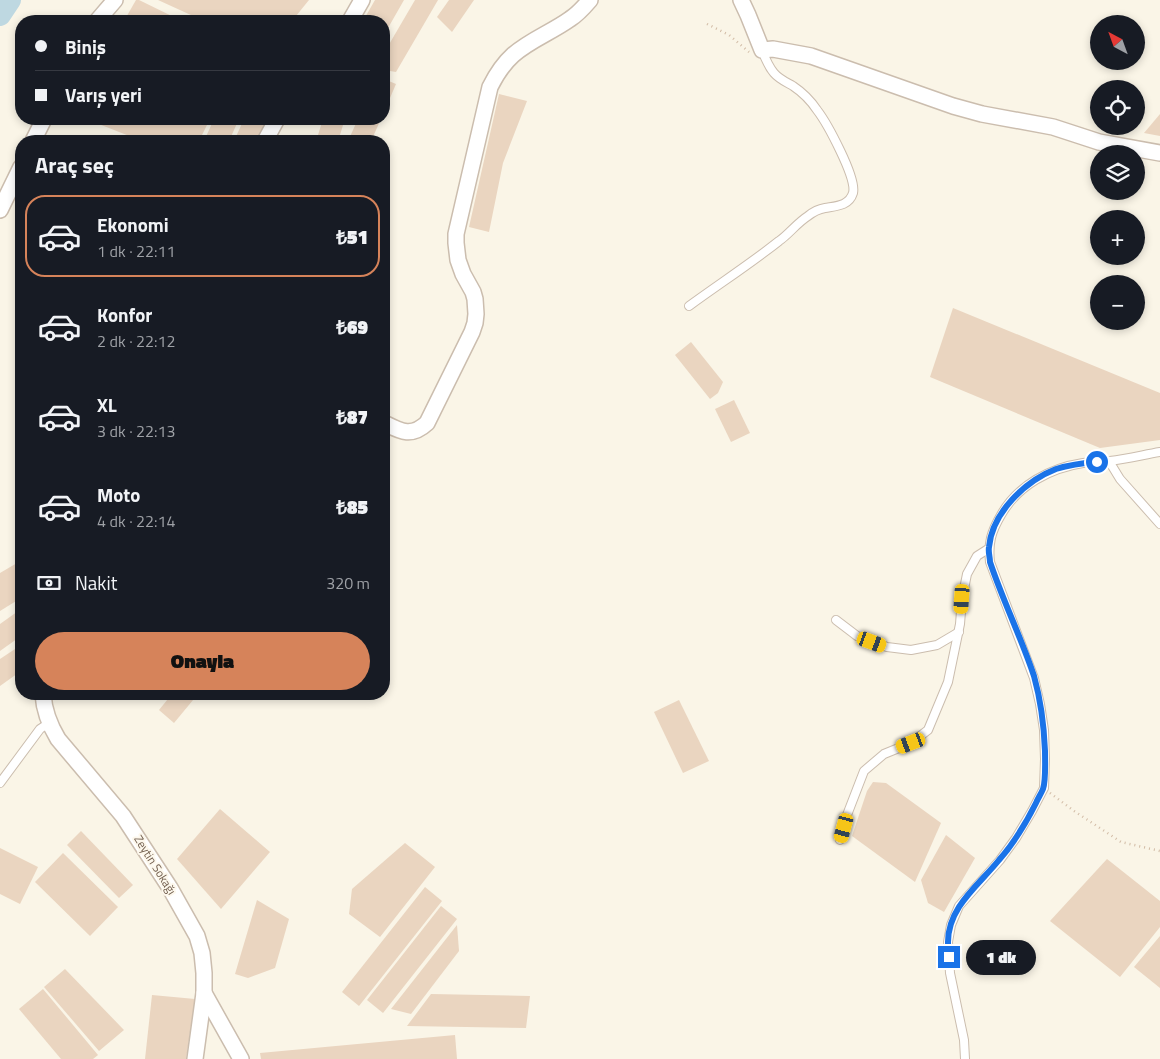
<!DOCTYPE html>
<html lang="tr">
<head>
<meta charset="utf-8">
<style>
  :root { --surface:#171b24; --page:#242831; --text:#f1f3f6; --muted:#9ea1a6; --line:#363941; --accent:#d6835a }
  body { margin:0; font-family:"Titillium Web",sans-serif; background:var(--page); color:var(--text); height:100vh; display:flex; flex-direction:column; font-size:19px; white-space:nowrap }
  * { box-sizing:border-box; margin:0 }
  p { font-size:16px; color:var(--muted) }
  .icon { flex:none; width:28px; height:28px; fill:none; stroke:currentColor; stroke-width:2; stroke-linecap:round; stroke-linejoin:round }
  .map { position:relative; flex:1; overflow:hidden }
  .side { position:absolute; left:15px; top:135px; width:375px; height:565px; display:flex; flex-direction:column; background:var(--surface); border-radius:20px; box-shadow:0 2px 8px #0003 }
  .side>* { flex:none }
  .top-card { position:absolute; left:15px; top:15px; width:375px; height:110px; border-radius:20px; box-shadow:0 2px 8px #0003; display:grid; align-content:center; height:110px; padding:0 20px; background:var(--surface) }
  .needle { width:32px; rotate:319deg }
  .buttons { position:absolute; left:1090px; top:15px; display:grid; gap:10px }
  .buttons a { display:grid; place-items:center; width:55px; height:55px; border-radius:50%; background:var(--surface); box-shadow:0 2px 8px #0003; font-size:25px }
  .end { position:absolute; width:22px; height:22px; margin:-11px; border:6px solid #1a73e8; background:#fff; box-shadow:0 0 0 2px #fff }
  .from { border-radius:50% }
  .bubble { position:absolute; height:35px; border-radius:18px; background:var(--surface); box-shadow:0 2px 8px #0003; font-size:16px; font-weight:800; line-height:35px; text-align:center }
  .car { position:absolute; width:15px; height:30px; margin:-15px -8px; border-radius:6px; box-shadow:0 0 4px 1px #0007; background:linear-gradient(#f5c518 24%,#345 0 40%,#f5c518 0 76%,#345 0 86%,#f5c518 0) }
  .top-card b { display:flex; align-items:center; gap:18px; height:48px; font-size:19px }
  .top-card b+b { border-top:1px solid var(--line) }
  .top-card i { width:12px; height:12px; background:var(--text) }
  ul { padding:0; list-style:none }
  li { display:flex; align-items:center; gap:15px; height:82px; margin:0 10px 8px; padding:0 10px; border:2px solid transparent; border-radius:20px }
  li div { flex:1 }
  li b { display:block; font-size:19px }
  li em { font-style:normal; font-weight:800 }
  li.on { border-color:var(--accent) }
  li>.icon { width:45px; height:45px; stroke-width:1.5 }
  h2 { padding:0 20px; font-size:22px; line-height:60px }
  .pay { display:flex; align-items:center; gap:12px; height:55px; padding:0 20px; font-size:19px }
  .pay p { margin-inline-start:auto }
  .cta { display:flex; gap:10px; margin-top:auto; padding:10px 20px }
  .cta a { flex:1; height:58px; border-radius:30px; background:var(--accent); color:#111; font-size:20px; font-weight:800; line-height:58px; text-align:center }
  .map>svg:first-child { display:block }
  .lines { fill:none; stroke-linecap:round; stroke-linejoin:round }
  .river { stroke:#bed8e1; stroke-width:22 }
  .building { fill:#ead5c0 }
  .lane-casing { stroke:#cbbdae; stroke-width:10 }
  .street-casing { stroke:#cbbdae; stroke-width:18 }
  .path { stroke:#d1bba5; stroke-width:2.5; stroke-dasharray:1 4; stroke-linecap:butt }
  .lane { stroke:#fff; stroke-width:8 }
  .street { stroke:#fff; stroke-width:15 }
  .route { stroke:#1a73e8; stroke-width:6 }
  .labels { text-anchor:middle; stroke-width:4; stroke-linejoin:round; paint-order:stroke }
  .street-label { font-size:12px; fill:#715e4e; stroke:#fdf8ed }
</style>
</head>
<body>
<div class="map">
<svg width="1160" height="1059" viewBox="0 0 1160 1059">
  <rect width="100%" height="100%" fill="#faf5e7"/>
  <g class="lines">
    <!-- river -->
    <path class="river" d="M0,15L10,0"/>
  </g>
  <!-- building -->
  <g class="building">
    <path d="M136,0H139L182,21H124Z"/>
    <path d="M158,0H309L292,21H204Z"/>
    <path d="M375,0H404L384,35V21H363Z"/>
    <path d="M415,0H438L396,72L384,70V53Z"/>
    <path d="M449,0H474L452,32L437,17Z"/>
    <path d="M384,79L396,84L384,112Z"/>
    <path d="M499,94L527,101L503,163L489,232L469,227Z"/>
    <path d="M1160,114V136L1144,133Z"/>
    <path d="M86,119H210L199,141H142Z"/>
    <path d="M214,119H239L229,141H204Z"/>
    <path d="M244,119H269L259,141H234Z"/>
    <path d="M323,119H345L338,141H326L318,135Z"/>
    <path d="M358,119H381L371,141H348Z"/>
    <path d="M953,308L1160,393V440L1100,448L930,377Z"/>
    <path d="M691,342L723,382L718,393L710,399L675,355Z"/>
    <path d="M734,400L750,433L731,442L715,409Z"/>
    <path d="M17,563L21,571V598L0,611V573Z"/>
    <path d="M21,609V636L0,651V624Z"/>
    <path d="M21,645V671L0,686V659Z"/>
    <path d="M172,694H198L174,723L159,710Z"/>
    <path d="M679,700L709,761L683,773L654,712Z"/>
    <path d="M873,782L886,783L941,823L915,882L852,836L867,791Z"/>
    <path d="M220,809L270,852L221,909L177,859Z"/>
    <path d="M81,831L133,885L119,898L67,845Z"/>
    <path d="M946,835L975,858L944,912L928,903L921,880Z"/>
    <path d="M405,843L435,867L380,937L349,914L352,889Z"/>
    <path d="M0,848L38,867L20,904L0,894Z"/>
    <path d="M63,853L118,907L90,936L35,882Z"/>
    <path d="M1107,859L1160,901V927L1120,977L1050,921Z"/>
    <path d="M425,887L442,901L359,1006L342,992Z"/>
    <path d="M257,900L289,919L275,968L248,978L235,974Z"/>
    <path d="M441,906L457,919L383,1013L367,1000Z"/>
    <path d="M457,925L459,951L411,1014L391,1009Z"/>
    <path d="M1160,936V988L1134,967Z"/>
    <path d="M65,969L124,1030L99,1051L44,987Z"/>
    <path d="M43,989L98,1055L93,1059H61L19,1009Z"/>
    <path d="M431,994L530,996L526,1028L407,1026Z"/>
    <path d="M152,995L195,999L186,1059H145Z"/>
    <path d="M455,1035L457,1059H261L260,1053Z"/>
  </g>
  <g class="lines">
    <defs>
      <g id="lane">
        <path d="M689,306C719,284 750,264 779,241C789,234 797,223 808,216C813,212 819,209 825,208C836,206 849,206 853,193C857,178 827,123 817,110C811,101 802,92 793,86C786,82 779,79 774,73C768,66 765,58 762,50"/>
        <path d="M1109,461L1120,479L1160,524"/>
        <path d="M836,620L857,636L887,647L911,650L937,645L959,632"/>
        <path d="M0,783L40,729L49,723"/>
        <path d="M840,840L847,815L864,771L884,754L911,743L928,730L948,682L960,624L962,599L967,574L977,556L988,549"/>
        <path d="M965,1059L964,1040L950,973L948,942L951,925L959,906L1000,860L1016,838L1032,811L1044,788L1045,759L1044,730L1040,704L1034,678L990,562C988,543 991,532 1001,515C1018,485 1050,468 1083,463C1092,462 1102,462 1110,461C1127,459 1143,455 1160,452"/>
      </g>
      <g id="street">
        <path d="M741,0L748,15L762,50L773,49L811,56L953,106L982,114L1053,127L1099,142L1160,153"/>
        <path d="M97,21L115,0"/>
        <path d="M350,21L362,0"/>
        <path d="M33,141L44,119"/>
        <path d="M265,141L277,119"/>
        <path d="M0,210L21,167"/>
        <path d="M384,423C400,431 411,438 427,423L472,332L475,323L476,314L475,299L473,292L463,274L458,260L456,243V234L490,87C496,75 503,64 513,55C530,40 552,32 570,19C578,14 584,7 590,0"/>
        <path d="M43,694C44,711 49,724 58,739L123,816L170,888L197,936L202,953L204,973V993L195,1059"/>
        <path d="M204,993L241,1059"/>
      </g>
    </defs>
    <!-- lane casing -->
    <use href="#lane" class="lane-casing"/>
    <!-- street casing -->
    <use href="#street" class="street-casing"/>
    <!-- path -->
    <g class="path">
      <path d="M707,24L729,35L749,52"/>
      <path d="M1050,793L1074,811L1121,842L1160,851"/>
    </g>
    <!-- lane -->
    <use href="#lane" class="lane"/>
    <!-- street -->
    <use href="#street" class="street"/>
  </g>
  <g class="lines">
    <!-- route -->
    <path class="route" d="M949,957C948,952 948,947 948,942C948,907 979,885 999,860C1014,843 1026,823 1036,803C1038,798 1041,794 1043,789C1046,781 1045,761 1045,751C1044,726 1041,701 1034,676C1021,637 1003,601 990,562C990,557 988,552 989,547C992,513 1025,481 1056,469C1069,465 1083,463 1097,462"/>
  </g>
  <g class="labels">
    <!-- street labels -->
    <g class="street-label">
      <text transform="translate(155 865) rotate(58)" y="4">Zeytin Sokağı</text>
    </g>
  </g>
</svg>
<div class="buttons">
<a><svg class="needle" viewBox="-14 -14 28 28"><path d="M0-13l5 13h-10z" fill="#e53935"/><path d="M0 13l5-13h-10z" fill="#9ea1a6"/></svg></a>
<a><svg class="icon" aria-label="locate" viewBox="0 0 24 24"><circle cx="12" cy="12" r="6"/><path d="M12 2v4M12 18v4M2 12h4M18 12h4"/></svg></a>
<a><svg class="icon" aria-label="layers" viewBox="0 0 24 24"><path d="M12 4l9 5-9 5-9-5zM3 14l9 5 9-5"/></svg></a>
<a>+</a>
<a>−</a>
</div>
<i class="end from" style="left:1097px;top:462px"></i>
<i class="end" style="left:949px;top:957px"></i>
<div class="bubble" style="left:966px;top:940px;width:70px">1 dk</div>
<i class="car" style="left:962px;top:599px;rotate:184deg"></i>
<i class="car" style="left:872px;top:642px;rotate:110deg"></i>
<i class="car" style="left:911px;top:743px;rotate:249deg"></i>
<i class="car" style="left:844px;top:828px;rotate:195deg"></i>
<div class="top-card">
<b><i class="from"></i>Biniş</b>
<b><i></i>Varış yeri</b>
</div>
<section class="side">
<h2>Araç seç</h2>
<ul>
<li class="on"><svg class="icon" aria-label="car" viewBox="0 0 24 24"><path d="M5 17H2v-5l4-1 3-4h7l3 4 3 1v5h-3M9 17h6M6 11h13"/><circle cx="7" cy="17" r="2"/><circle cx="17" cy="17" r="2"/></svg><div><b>Ekonomi</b><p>1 dk · 22:11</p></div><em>₺51</em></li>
<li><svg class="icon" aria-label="car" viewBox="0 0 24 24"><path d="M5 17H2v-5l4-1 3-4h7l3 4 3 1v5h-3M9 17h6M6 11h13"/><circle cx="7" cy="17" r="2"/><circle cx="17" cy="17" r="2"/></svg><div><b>Konfor</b><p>2 dk · 22:12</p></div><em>₺69</em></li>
<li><svg class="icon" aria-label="car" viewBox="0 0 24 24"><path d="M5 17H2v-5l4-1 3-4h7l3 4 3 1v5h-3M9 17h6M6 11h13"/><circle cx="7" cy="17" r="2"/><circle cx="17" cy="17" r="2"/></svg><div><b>XL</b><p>3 dk · 22:13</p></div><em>₺87</em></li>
<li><svg class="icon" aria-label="car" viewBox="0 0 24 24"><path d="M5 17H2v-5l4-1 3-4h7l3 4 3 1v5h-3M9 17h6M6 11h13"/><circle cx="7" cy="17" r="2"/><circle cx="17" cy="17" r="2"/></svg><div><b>Moto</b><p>4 dk · 22:14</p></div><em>₺85</em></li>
</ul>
<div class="pay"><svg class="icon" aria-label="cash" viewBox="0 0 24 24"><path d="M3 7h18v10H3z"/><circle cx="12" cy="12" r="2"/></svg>Nakit<p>320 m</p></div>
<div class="cta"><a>Onayla</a></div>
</section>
</div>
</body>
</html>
